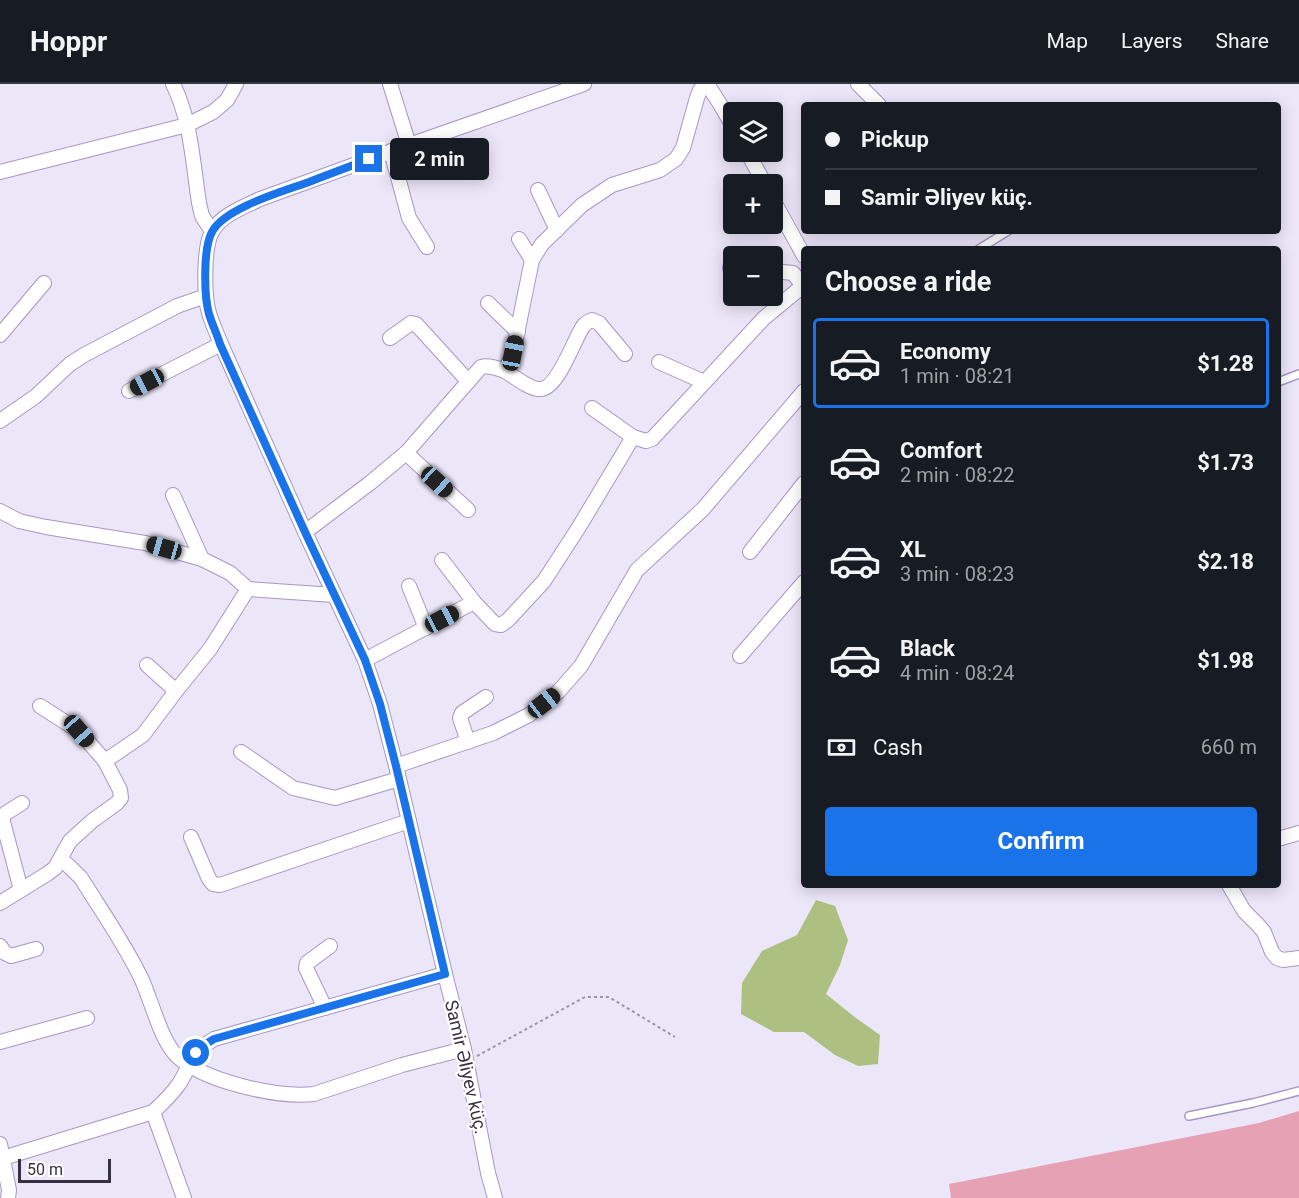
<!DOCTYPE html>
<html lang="en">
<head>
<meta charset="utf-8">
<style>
  :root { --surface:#171b24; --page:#242831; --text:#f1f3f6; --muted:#9ea1a6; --line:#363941; --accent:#1a73e8 }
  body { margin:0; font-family:Roboto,sans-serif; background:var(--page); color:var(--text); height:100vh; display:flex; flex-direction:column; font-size:22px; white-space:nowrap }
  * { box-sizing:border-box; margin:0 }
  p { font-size:20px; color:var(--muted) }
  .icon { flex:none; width:33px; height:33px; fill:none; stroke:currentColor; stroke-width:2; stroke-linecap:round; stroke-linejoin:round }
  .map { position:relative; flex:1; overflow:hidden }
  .sheet { position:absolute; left:801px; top:162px; width:480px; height:642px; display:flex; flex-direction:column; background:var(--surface); border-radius:6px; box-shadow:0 3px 15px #0003 }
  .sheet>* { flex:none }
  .guide { position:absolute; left:801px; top:18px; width:480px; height:132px; border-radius:6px; box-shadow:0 3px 15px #0003; display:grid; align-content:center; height:132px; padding:0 24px; background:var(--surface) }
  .buttons { position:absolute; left:723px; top:18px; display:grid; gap:12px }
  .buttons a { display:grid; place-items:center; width:60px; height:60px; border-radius:6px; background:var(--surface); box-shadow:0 3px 15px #0003; font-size:30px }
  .scale { position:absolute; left:18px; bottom:15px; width:93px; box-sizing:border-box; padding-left:6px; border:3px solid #373043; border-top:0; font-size:16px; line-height:21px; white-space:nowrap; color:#373043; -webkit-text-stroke:4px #fff; paint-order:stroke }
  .end { position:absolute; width:27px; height:27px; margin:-14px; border:8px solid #1a73e8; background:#fff; box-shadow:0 0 0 3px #fff }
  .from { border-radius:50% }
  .bubble { position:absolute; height:42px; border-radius:6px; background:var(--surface); box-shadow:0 3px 15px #0003; font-size:20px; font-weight:700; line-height:42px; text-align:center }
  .car { position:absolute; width:18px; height:36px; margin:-18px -9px; border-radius:8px; box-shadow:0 0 4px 2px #0007; background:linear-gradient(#222 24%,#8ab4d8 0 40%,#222 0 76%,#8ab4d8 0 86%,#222 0) }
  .guide b { display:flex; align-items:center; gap:21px; height:57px; font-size:22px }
  .guide b+b { border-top:2px solid var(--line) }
  .guide i { width:15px; height:15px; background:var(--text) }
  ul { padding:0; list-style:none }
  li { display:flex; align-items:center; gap:18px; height:90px; margin:0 12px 9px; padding:0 12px; border:3px solid transparent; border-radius:6px }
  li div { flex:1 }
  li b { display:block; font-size:22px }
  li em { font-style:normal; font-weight:700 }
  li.current { border-color:var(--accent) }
  li>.icon { width:54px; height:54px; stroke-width:1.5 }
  h2 { padding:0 24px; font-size:27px; line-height:72px }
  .pay { display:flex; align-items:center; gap:15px; height:66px; padding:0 24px; font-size:22px }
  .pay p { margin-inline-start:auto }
  .button { display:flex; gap:12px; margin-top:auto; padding:12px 24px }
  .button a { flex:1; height:69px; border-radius:6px; background:var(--accent); color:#fff; font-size:24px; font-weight:700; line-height:69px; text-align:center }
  header { display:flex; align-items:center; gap:36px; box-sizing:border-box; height:84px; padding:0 30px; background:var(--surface); border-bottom:2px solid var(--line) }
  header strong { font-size:28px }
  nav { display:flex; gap:33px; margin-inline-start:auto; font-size:21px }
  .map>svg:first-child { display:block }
  .forest { fill:#e6a1b4 }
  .water { fill:#aebf82 }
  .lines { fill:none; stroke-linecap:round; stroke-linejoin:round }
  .lane-casing { stroke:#a797c4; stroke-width:10 }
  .street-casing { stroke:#a797c4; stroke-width:16 }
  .path { stroke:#9b94a7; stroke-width:2; stroke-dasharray:3 3; stroke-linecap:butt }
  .lane { stroke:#fff; stroke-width:7 }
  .street { stroke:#fff; stroke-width:14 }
  .route { stroke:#1a73e8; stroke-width:8 }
  .labels { text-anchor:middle; stroke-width:4.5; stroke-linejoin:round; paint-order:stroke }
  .street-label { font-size:18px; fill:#373043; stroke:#fff }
</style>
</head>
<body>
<header>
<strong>Hoppr</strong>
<nav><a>Map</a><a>Layers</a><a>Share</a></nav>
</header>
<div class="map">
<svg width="1299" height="1114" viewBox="0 0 1299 1114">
  <rect width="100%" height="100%" fill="#ece6f9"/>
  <!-- forest -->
  <path class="forest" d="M1299,1027V1114H951L949,1100L1259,1039Z"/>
  <!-- water -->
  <path class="water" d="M816,816L835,822L848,856L840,881L826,910L856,934L880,951L878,980L858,982L835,971L804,948H774L741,930L742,899L762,867L797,851Z"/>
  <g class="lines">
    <defs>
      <g id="lane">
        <path d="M979,165L1008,147"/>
        <path d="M1278,298L1299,290"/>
        <path d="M1189,1032L1253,1019L1299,1007"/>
      </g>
      <g id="street">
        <path d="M173,0C191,36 193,80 199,119L202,132L212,147"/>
        <path d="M390,0L409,61"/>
        <path d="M707,0L720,20L734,44"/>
        <path d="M858,0L879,21"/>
        <path d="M391,67L409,134L427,163"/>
        <path d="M747,68L765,100"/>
        <path d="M0,88L187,41L213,28L227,16L236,0"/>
        <path d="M538,106L557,146"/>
        <path d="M772,114L804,172"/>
        <path d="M519,155L532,176"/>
        <path d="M730,184H734"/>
        <path d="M772,187L793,189L803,202"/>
        <path d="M488,219L518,248"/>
        <path d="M0,251L44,199"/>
        <path d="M390,254L411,239L416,240L468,297"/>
        <path d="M659,278L704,298"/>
        <path d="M505,287C513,292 530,305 539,305C558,307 574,254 584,241C586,239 589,237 592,236L599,239L625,270"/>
        <path d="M129,307L221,260"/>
        <path d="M592,324L633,353"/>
        <path d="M0,337L36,312L70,280L84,271L177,222L206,212"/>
        <path d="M406,369L468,426"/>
        <path d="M173,411L202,475"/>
        <path d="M0,427L19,437L46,443L145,459L202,475L230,489L248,505L334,511"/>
        <path d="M305,448L370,399L406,369L481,283C489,281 497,284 505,287L513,269L532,176L542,160L582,121L612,101L660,86L676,75L683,64L697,14L700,6L705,0"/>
        <path d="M750,468L804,399"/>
        <path d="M442,476L474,518"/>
        <path d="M409,502L426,544"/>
        <path d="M740,572L804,498"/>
        <path d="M365,576L474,518L495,540L501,541L508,536L544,497L579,443L633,353L646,357L652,355L764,234L804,201"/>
        <path d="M147,581L176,607"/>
        <path d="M40,622L79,647L105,677"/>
        <path d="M468,658L460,634L462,629L486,613"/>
        <path d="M241,668L293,704L335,714L399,695"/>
        <path d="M396,682L493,649L529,631L558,608L581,582L637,486L703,425L804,307"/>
        <path d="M191,753L209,795L213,800L220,801L409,737"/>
        <path d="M1278,755L1299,749"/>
        <path d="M61,775L71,784L81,794C102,828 125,860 142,896C151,916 161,956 176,971C202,997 277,1014 314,1010L402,981L464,965"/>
        <path d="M1229,801L1244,827L1258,841L1264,848L1272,868L1277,874L1283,876L1299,874"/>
        <path d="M21,806L2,734L6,729L22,719"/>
        <path d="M0,819L47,790L55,784L70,757L92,737L117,719L121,714L120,706L105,677L143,651L176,607L210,565L248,505"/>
        <path d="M0,862L5,869L11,872L36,865"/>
        <path d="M325,924L306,884L307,879L330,862"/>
        <path d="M0,958L87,934"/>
        <path d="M153,1028L184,1114"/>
        <path d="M0,1060L9,1106L8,1114"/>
        <path d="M3,1074L153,1028C163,1019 171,1011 179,1000C192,979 191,969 214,955L445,890"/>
        <path d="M495,1114L488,1089L464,965L445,890L396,682L380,620L365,576L305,448L221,260C217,250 212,239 209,229C204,212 203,161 213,146C223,130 244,123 260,115L409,61L584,0"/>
      </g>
    </defs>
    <!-- lane casing -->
    <use href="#lane" class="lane-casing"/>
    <!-- street casing -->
    <use href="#street" class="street-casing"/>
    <!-- path -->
    <path class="path" d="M477,972L585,913H609L675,953"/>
    <!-- lane -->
    <use href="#lane" class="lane"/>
    <!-- street -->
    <use href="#street" class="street"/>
  </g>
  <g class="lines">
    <!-- route -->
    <path class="route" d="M196,969L204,961L214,955L445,890L396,682L380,620L365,576L305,448L220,260C217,250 212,240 209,230C204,212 203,164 212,148C224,124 284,107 309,98C329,90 349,83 369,75"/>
  </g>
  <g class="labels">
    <!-- street labels -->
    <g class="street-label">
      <text transform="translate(466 983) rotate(77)" y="6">Samir Əliyev küç.</text>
    </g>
  </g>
</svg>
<div class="buttons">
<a><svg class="icon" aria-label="layers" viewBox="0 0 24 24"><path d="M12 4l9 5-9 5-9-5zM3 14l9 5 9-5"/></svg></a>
<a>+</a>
<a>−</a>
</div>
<div class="scale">50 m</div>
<i class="end from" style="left:196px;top:969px"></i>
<i class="end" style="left:369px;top:75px"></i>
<div class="bubble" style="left:390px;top:54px;width:99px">2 min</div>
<i class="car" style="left:513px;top:269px;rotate:11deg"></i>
<i class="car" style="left:147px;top:298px;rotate:242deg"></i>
<i class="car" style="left:437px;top:398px;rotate:132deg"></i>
<i class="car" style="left:164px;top:464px;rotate:286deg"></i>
<i class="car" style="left:442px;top:535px;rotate:62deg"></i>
<i class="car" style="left:544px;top:619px;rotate:52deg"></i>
<i class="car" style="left:79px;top:647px;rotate:139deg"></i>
<div class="guide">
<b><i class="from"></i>Pickup</b>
<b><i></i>Samir Əliyev küç.</b>
</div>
<section class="sheet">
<h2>Choose a ride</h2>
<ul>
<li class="current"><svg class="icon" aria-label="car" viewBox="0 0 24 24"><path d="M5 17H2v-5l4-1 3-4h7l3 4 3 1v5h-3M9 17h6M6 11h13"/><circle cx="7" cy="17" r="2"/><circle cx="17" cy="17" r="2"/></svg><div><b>Economy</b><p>1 min · 08:21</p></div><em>$1.28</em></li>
<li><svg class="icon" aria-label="car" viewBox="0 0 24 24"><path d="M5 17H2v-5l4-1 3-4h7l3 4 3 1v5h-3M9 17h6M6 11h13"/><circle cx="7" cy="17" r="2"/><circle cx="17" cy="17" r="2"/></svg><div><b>Comfort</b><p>2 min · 08:22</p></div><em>$1.73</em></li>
<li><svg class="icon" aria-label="car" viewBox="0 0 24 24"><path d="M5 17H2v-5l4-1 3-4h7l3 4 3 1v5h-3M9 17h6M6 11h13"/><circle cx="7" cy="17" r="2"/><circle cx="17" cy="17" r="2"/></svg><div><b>XL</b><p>3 min · 08:23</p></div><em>$2.18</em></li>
<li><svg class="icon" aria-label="car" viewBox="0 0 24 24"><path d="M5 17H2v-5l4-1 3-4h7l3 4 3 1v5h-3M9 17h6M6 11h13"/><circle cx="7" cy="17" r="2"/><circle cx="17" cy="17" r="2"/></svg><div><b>Black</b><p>4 min · 08:24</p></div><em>$1.98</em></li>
</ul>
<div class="pay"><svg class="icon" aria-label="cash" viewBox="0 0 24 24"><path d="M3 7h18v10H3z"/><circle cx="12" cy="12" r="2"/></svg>Cash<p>660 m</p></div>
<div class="button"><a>Confirm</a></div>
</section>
</div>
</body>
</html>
